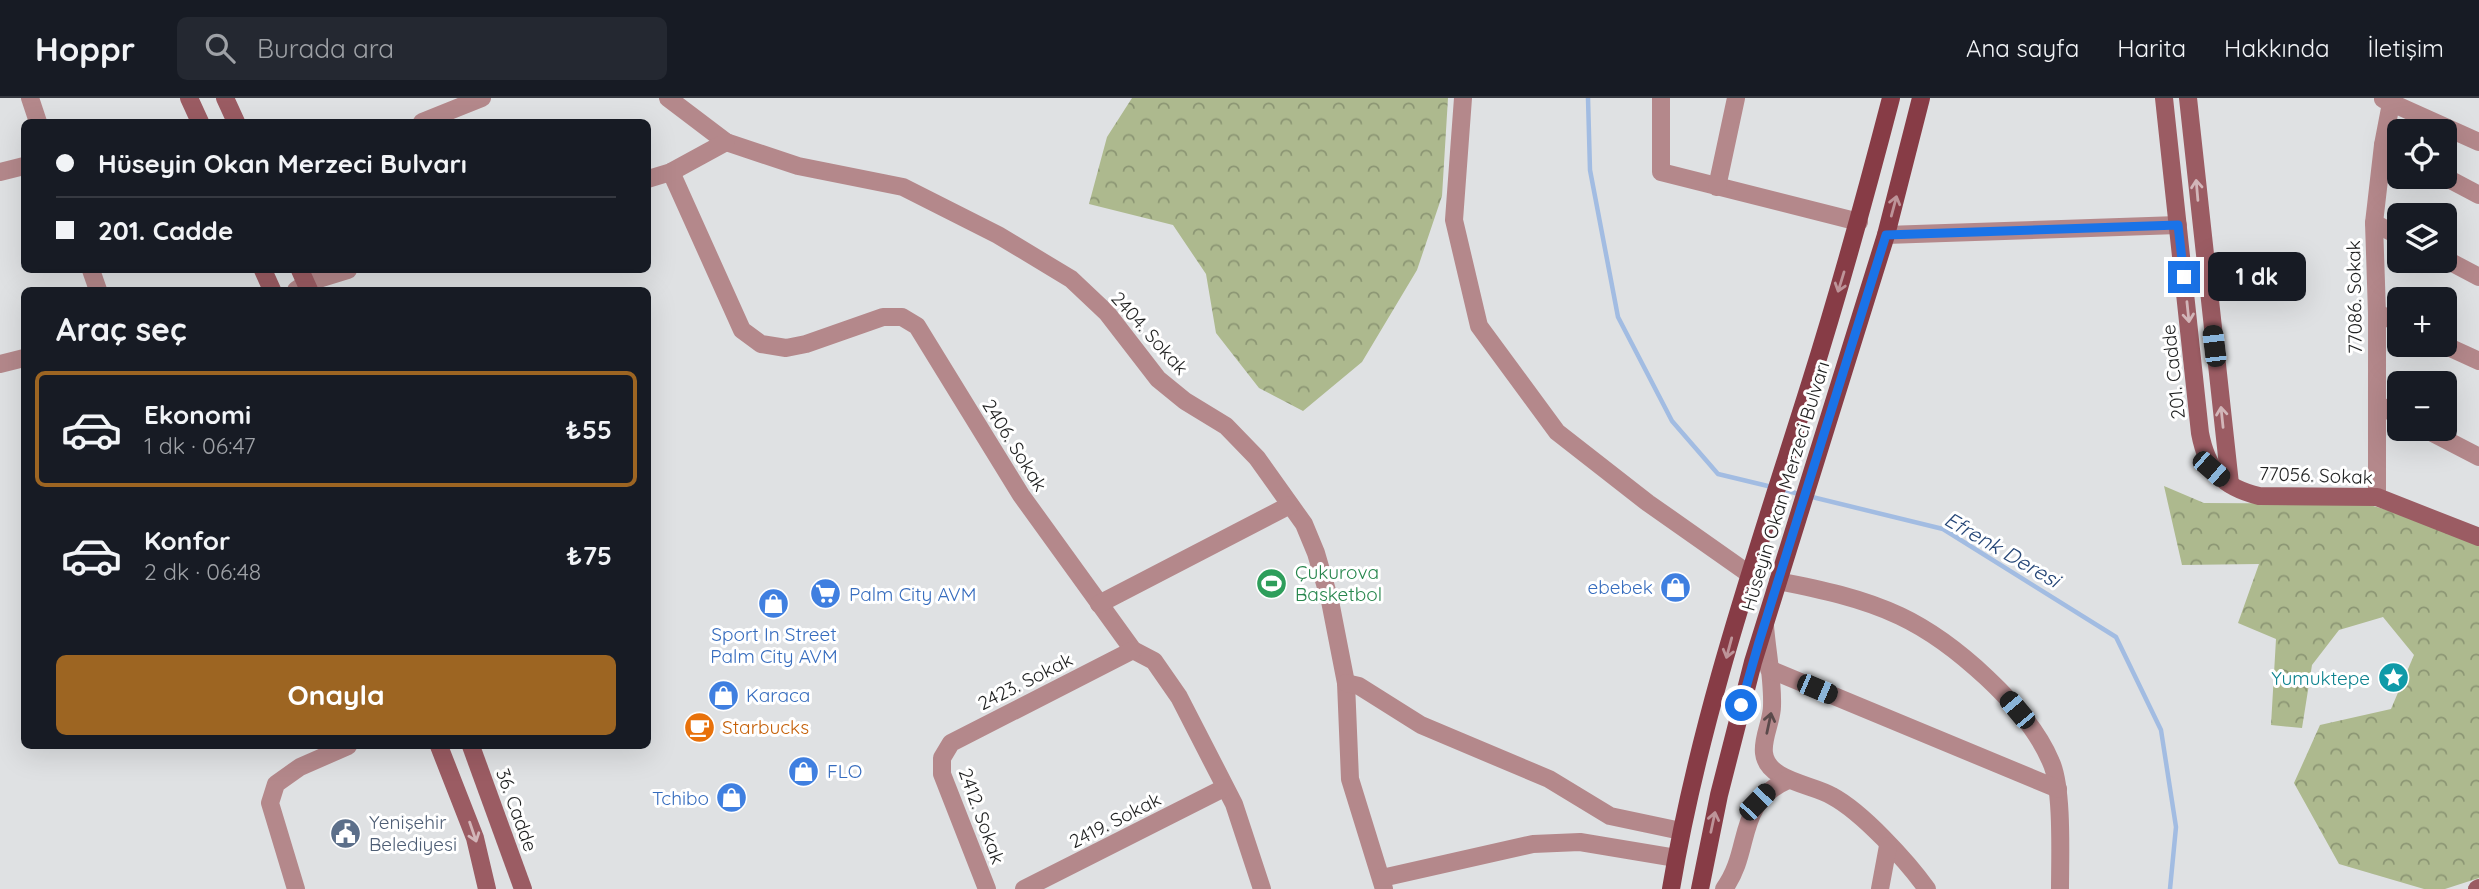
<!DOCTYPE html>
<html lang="tr">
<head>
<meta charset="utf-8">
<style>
  :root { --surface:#171b24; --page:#242831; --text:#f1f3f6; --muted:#9ea1a6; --line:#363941; --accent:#9d6522 }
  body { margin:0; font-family:Quicksand,sans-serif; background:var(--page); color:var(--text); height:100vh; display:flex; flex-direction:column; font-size:26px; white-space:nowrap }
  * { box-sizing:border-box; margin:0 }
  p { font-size:23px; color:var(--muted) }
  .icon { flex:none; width:38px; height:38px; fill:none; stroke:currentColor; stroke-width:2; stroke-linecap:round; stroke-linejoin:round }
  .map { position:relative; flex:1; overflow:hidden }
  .sheet { position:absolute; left:21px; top:189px; width:630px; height:462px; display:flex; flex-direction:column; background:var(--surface); border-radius:10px; box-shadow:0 7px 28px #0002 }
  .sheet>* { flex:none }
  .banner { position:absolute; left:21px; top:21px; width:630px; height:154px; border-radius:10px; box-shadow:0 7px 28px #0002; display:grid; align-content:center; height:154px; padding:0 35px; background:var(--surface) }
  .controls { position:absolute; left:2387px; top:21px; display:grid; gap:14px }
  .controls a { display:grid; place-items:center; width:70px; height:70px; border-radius:10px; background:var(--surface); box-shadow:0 7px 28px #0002; font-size:35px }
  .end { position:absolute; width:32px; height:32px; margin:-16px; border:9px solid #1a73e8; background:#fff; box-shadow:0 0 0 4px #fff }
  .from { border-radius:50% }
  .bubble { position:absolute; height:49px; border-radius:10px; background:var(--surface); box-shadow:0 7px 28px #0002; font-size:23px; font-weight:800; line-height:49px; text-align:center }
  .car { position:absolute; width:21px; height:42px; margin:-21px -10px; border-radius:9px; box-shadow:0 0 5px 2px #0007; background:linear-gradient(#222 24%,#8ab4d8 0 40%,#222 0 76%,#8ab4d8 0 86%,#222 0) }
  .banner b { display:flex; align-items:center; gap:24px; height:66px; font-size:26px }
  .banner b+b { border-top:2px solid var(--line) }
  .banner i { width:18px; height:18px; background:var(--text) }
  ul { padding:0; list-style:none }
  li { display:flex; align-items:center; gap:21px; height:116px; margin:0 14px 10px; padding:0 21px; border:4px solid transparent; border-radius:10px }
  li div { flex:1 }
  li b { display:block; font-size:26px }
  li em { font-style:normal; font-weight:800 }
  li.on { border-color:var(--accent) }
  li>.icon { width:63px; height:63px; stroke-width:1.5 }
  h2 { padding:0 35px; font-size:32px; line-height:84px }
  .button { display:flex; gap:14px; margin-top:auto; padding:14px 35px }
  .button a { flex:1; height:80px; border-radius:10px; background:var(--accent); color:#fff; font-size:28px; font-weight:800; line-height:80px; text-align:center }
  header { display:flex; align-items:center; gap:42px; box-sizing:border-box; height:98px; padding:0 35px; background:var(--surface); border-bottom:2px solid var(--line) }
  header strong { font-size:33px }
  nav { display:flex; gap:38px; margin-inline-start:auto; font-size:24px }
  .search { width:490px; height:63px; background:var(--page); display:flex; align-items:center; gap:18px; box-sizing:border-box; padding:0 24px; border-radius:10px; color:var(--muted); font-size:26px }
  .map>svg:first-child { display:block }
  .forest { fill:url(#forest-crowns) }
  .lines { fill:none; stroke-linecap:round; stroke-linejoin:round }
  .stream { stroke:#a2bce2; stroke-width:4.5 }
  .street { stroke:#b4888b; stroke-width:18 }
  .secondary { stroke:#9b5c63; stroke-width:18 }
  .primary { stroke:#873c46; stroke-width:18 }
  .oneway { stroke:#d2b6b9 }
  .oneway2 { stroke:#bd9499 }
  .oneway3 { stroke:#5b4a4b }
  .route { stroke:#1a73e8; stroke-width:9 }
  .labels { text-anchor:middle; stroke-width:6; stroke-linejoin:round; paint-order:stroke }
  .street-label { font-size:19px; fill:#1f2020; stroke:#fff }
  .leisure-label { font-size:19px; fill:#27864d; stroke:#fff; text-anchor:start }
  .shop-label { font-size:19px; fill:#366cbe; stroke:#fff; text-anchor:start }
  .culture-label { font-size:19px; fill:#0d838f; stroke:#fff; text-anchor:end }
  .food-label { font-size:19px; fill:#c56008; stroke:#fff; text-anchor:start }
  .service-label { font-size:19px; fill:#4e5e75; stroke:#fff; text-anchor:start }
  .water-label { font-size:21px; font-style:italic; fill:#254677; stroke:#fff }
</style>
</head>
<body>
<header>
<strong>Hoppr</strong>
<div class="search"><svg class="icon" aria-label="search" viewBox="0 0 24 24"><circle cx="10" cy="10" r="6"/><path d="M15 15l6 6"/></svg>Burada ara</div>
<nav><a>Ana sayfa</a><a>Harita</a><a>Hakkında</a><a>İletişim</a></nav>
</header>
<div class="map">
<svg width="2479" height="791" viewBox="0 0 2479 791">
  <defs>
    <pattern id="forest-crowns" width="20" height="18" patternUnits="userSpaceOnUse" patternTransform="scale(1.75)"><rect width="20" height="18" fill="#adb98e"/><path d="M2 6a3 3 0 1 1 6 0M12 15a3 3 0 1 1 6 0" fill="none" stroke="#8c9674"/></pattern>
  </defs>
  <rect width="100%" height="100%" fill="#dfe1e3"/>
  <!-- forest -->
  <g class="forest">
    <path d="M1132,0H1448L1442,98L1417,172L1362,264L1303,313L1259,290L1216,235L1206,176L1173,127L1089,106L1107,39Z"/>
    <path d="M2164,388L2204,405L2366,406L2402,416L2479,445V780L2445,791H2424L2339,766L2294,685L2320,627L2391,611L2414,557L2383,519L2339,532L2312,567L2302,630L2271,627L2276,541L2238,525L2259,466L2182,467Z"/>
  </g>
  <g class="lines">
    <!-- stream -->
    <g class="stream">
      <path d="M1588,0L1590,72L1618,219L1672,323L1718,376L1772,389"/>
      <path d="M1781,391L1799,396"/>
      <path d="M1808,398L1943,431L2116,539L2161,632L2176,729L2170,791"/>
    </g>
    <!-- street -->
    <g class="street">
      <path d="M30,0L38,24"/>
      <path d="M668,0L726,44L798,68L903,89L998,137L1071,181L1107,215L1158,281L1185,303L1226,328L1257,360L1304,426L1316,455L1330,503L1346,585L1350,681L1384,791"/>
      <path d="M1463,0L1454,122L1479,228L1557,334L1648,405L1749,476"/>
      <path d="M1661,0V74L1859,124"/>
      <path d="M2383,1L2479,44"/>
      <path d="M422,24L482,0"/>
      <path d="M2383,47L2399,55"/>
      <path d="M0,74L24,68"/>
      <path d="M671,74L742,232L761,246L786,250L806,246L883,219H902L917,228L1021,397L1133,552L1154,563L1179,599L1234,706L1262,791"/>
      <path d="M2445,79L2479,97"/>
      <path d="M648,81L671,74L726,44"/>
      <path d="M1717,89L1736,0"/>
      <path d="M2374,125L2399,138"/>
      <path d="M1886,137L2178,127"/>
      <path d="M2445,161L2479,179"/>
      <path d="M91,172L98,192"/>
      <path d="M296,192L306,185L348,172"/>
      <path d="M2377,215L2399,225"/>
      <path d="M2444,247L2479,263"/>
      <path d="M0,266L24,260"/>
      <path d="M2377,306L2399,318"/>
      <path d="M2425,331L2479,359"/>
      <path d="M2377,399V215L2374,125L2383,47L2392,0"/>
      <path d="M1778,483C1819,491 1862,500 1900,518C1953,543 2028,609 2051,664C2063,690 2060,760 2060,791"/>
      <path d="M1099,506L1290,407"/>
      <path d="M1765,528C1767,554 1773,582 1772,608C1772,623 1762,640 1764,655C1767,683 1812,686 1832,698C1862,714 1907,763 1927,791"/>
      <path d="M1769,571L2058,691"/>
      <path d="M1346,585L1359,588L1421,627L1549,681L1610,718L1681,733"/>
      <path d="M1382,780L1533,746L1580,744L1676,760"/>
      <path d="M296,791L270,705L276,686L300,669L348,648"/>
      <path d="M987,791L942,676V660L951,645L1133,552"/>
      <path d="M1024,791L1224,690"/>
      <path d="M1724,791C1753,751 1734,706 1788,682"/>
      <path d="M1880,791L1888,748"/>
    </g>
    <!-- secondary -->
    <g class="secondary">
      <path d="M189,0L200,24"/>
      <path d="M225,0L236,24"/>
      <path d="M2164,0L2200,335C2207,372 2222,389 2259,398L2377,399L2479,439"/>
      <path d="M2188,0L2230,386"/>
      <path d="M263,172L272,192"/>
      <path d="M300,172L309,192"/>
      <path d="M439,648L475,740L487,791"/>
      <path d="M471,648L523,791"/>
      <path d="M2477,791L2479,790"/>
    </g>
    <!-- primary -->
    <g class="primary">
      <path d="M1671,791C1700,618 1758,452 1810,286C1840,191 1866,96 1891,0"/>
      <path d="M1700,791L1719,697L1753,564L1886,137L1921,0"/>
    </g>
  </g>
  <!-- one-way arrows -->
  <defs><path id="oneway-shaft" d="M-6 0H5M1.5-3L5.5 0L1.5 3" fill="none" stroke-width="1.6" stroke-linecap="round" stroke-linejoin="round" transform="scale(1.75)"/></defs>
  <g class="oneway">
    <use href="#oneway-shaft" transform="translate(2197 92) rotate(-95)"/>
    <use href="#oneway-shaft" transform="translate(2188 214) rotate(84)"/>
    <use href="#oneway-shaft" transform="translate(2222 319) rotate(-96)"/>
    <use href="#oneway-shaft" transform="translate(473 734) rotate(71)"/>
  </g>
  <g class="oneway2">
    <use href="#oneway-shaft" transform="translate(1894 108) rotate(-75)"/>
    <use href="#oneway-shaft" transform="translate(1841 184) rotate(107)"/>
    <use href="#oneway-shaft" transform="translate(1729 550) rotate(105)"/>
    <use href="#oneway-shaft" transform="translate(1713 724) rotate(-78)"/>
  </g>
  <use class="oneway3" href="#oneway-shaft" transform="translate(1769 625) rotate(-78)"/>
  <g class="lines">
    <!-- route -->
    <path class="route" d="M1741,607L1759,544L1886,137L2178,127L2184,179"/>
  </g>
  <!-- icons -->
  <defs>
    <symbol id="stadium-disc" viewBox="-11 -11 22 22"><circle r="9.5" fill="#2e9e5b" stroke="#fff"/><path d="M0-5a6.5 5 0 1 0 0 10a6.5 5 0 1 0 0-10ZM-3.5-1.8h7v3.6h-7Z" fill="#fff"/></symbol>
    <symbol id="shop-disc" viewBox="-11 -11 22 22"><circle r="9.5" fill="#3f7fe0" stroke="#fff"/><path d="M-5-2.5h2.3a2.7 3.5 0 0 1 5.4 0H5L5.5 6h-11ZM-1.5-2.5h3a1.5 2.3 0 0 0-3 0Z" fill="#fff"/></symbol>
    <symbol id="supermarket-disc" viewBox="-11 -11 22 22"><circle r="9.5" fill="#3f7fe0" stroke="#fff"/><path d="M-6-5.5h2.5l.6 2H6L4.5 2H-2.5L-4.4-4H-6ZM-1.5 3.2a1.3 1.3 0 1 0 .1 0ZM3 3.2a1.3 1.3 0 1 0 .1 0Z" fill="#fff"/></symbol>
    <symbol id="sight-disc" viewBox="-11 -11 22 22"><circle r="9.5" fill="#0f9aa8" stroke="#fff"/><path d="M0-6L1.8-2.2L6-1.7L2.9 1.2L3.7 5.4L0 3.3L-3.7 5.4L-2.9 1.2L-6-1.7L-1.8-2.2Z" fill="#fff"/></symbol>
    <symbol id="cafe-disc" viewBox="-11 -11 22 22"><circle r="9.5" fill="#e8710a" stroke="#fff"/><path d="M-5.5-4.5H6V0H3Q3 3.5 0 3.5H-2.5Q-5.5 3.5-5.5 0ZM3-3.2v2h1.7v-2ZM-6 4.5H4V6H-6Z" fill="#fff"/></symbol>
    <symbol id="civic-disc" viewBox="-11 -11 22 22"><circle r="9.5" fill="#5c6f8a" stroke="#fff"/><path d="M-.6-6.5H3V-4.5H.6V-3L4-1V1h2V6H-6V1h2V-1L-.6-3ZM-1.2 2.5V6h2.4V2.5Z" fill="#fff"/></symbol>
  </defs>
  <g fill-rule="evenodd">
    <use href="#stadium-disc" x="1254" y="468" width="35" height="35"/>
    <use href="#shop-disc" x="1658" y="472" width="35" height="35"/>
    <use href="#supermarket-disc" x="808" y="478" width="35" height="35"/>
    <use href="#shop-disc" x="756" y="488" width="35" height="35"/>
    <use href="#sight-disc" x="2376" y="562" width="35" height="35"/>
    <use href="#shop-disc" x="706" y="580" width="35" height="35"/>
    <use href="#cafe-disc" x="682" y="612" width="35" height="35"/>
    <use href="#shop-disc" x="786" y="656" width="35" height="35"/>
    <use href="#shop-disc" x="714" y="682" width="35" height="35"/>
    <use href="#civic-disc" x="328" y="718" width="35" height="35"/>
  </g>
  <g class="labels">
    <!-- street labels -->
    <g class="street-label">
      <text transform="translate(2354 199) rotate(-91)" y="7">77086. Sokak</text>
      <text transform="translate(1150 235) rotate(48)" y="7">2404. Sokak</text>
      <text transform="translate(2173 274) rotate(-96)" y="7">201. Cadde</text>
      <text transform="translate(1015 347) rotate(58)" y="7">2406. Sokak</text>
      <text transform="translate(2316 377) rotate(2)" y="7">77056. Sokak</text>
      <text transform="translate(1785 388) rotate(-73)" y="7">Hüseyin Okan Merzeci Bulvarı</text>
      <text transform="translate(1025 583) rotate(-27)" y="7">2423. Sokak</text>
      <text transform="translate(517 712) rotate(70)" y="7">36. Cadde</text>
      <text transform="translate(982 718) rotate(70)" y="7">2412. Sokak</text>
      <text transform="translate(1115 722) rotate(-27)" y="7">2419. Sokak</text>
    </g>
    <!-- leisure labels -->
    <g class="leisure-label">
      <text x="1295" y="481">Çukurova<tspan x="1295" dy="22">Basketbol</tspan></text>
    </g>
    <!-- shop labels -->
    <g class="shop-label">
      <text x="1653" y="496" text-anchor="end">ebebek</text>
      <text x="849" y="503">Palm City AVM</text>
      <text x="774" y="543" text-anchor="middle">Sport In Street<tspan x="774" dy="22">Palm City AVM</tspan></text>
      <text x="746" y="604">Karaca</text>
      <text x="827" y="680">FLO</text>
      <text x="709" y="707" text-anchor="end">Tchibo</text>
    </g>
    <!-- culture labels -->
    <g class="culture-label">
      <text x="2370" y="587">Yumuktepe</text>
    </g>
    <!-- food labels -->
    <g class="food-label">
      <text x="722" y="636">Starbucks</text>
    </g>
    <!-- service labels -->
    <g class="service-label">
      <text x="369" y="731">Yenişehir<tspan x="369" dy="22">Belediyesi</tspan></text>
    </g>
    <!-- water labels -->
    <g class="water-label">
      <text transform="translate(2002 452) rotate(30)" y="7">Efrenk Deresi</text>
    </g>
  </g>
</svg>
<div class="controls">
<a><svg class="icon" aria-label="locate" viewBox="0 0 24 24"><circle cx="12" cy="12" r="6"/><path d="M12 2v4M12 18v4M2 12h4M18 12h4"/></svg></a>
<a><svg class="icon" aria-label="layers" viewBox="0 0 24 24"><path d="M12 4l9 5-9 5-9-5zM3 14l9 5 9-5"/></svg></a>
<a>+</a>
<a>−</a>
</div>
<i class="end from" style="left:1741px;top:607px"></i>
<i class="end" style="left:2184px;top:179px"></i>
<div class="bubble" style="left:2208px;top:154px;width:98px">1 dk</div>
<i class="car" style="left:2214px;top:248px;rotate:353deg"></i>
<i class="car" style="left:2211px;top:371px;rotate:131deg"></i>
<i class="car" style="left:1817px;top:591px;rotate:113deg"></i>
<i class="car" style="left:2017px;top:612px;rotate:320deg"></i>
<i class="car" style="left:1757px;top:704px;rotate:44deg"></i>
<div class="banner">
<b><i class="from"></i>Hüseyin Okan Merzeci Bulvarı</b>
<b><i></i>201. Cadde</b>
</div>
<section class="sheet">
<h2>Araç seç</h2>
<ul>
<li class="on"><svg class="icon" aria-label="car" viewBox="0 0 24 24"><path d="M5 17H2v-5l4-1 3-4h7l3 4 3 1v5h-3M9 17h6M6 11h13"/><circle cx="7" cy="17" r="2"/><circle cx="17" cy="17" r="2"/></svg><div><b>Ekonomi</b><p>1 dk · 06:47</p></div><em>₺55</em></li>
<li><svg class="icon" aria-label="car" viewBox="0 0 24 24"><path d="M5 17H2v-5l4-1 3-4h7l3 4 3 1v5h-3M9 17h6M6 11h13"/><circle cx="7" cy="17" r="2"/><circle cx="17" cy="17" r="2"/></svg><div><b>Konfor</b><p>2 dk · 06:48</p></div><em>₺75</em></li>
</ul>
<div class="button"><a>Onayla</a></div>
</section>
</div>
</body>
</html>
